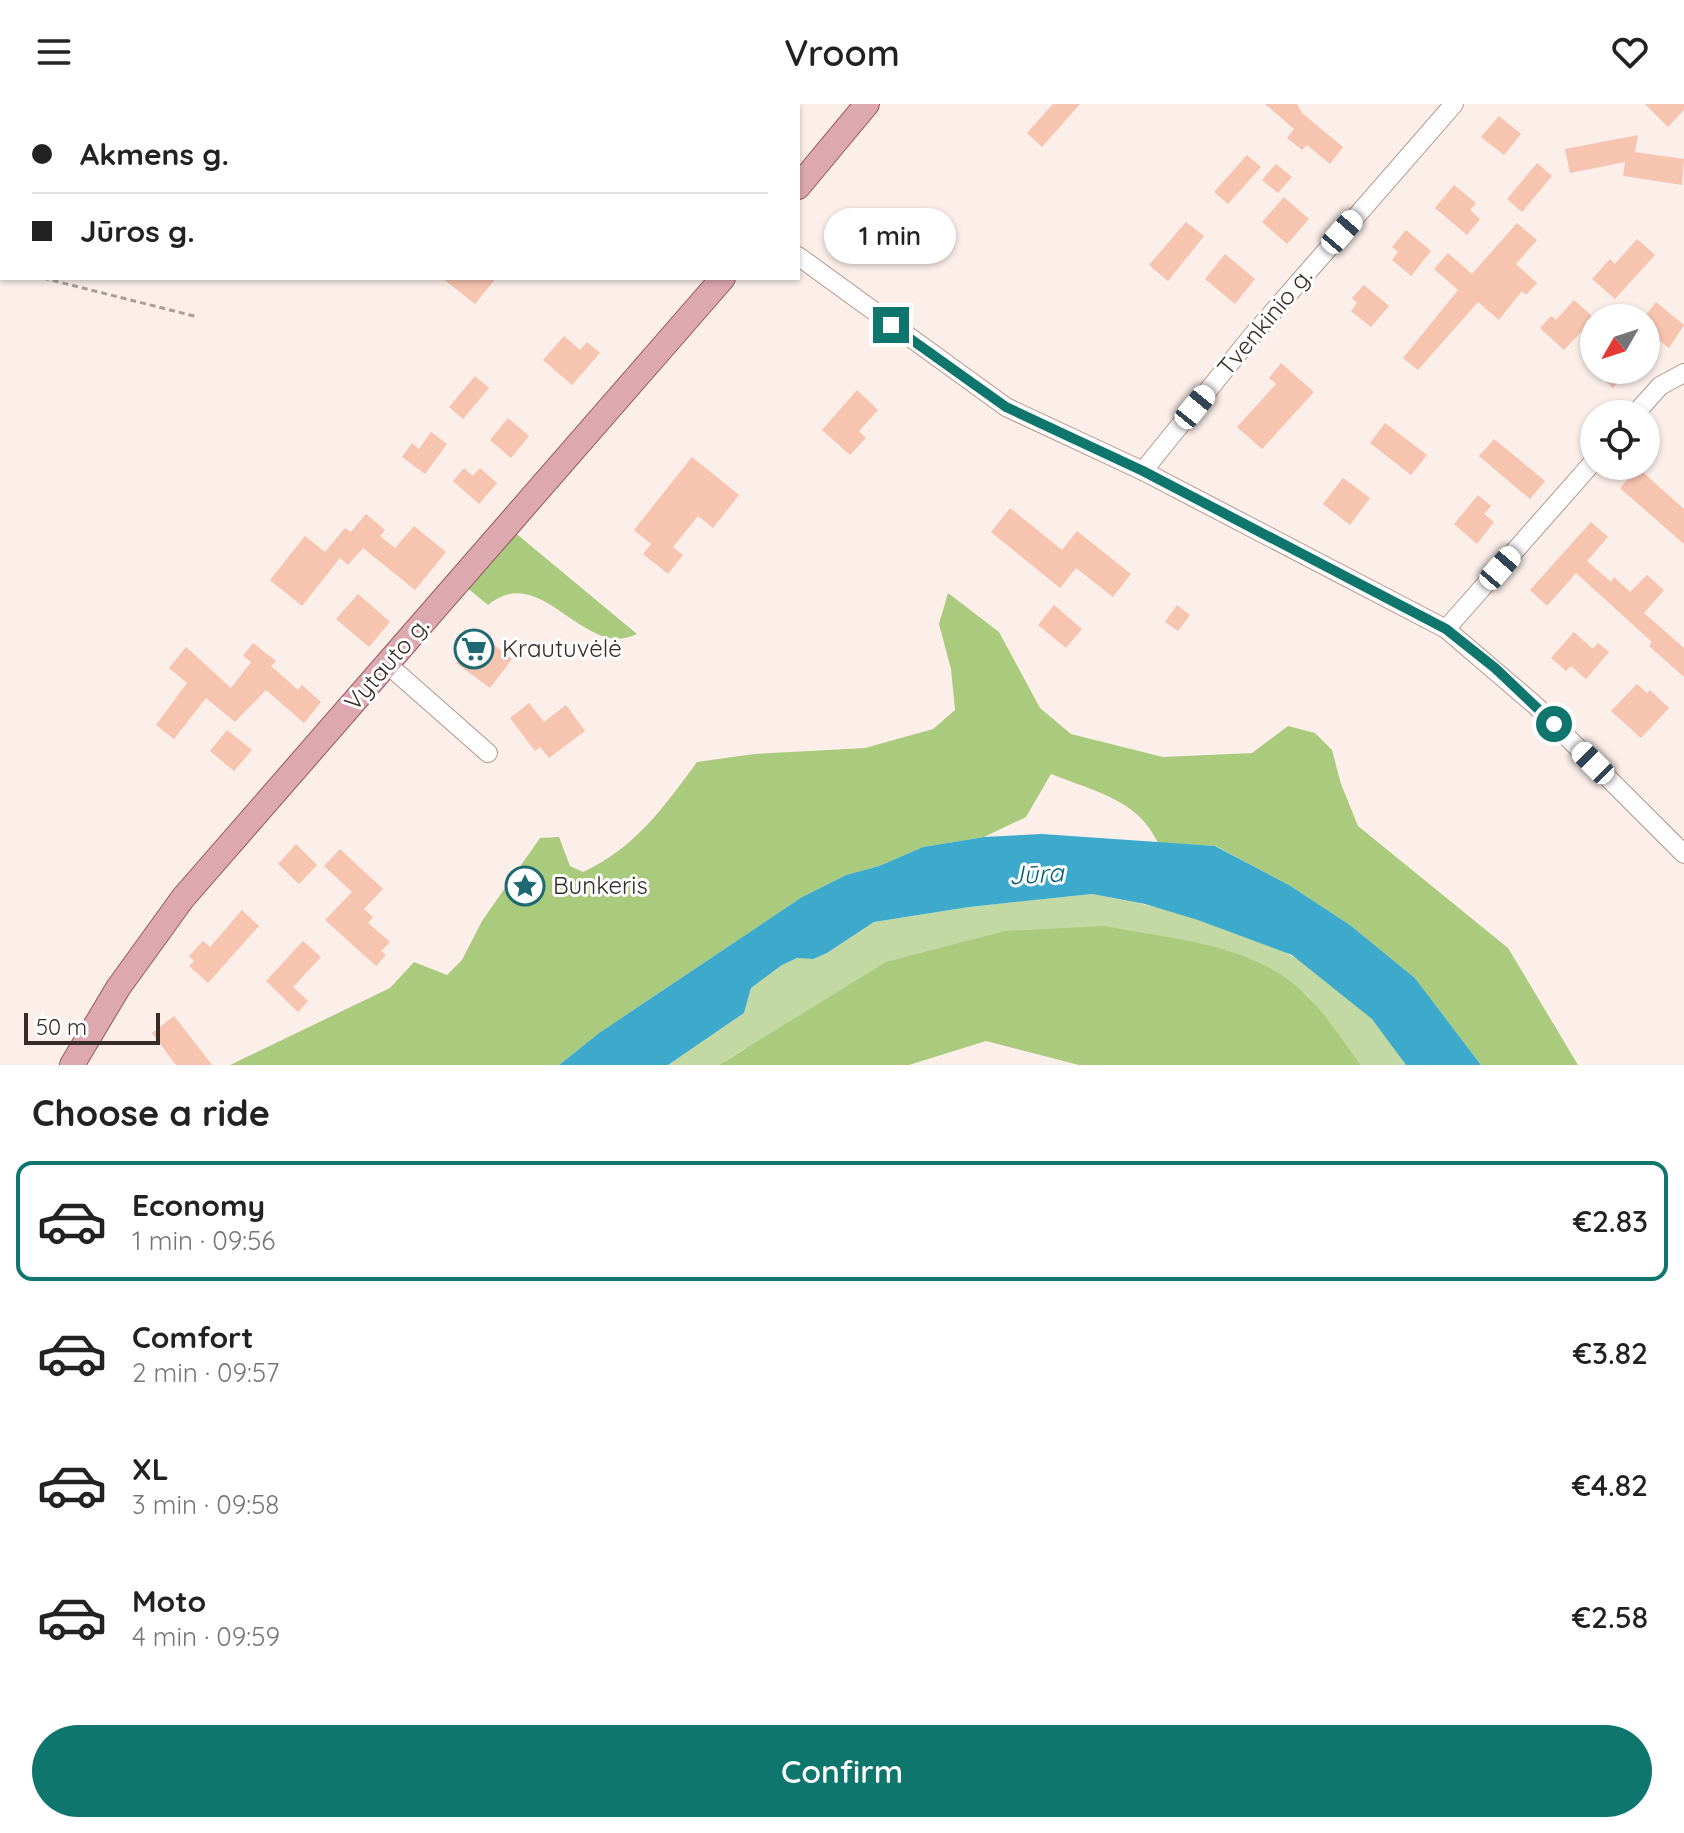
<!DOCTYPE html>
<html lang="en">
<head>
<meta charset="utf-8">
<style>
  :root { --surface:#fff; --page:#f6f6f6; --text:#222; --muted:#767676; --line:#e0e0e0; --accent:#0f766e }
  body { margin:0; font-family:Quicksand,sans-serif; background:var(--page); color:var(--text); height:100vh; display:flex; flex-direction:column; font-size:30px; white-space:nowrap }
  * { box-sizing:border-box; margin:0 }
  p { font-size:26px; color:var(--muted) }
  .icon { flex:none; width:44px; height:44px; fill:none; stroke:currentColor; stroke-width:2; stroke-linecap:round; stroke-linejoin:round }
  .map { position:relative; height:961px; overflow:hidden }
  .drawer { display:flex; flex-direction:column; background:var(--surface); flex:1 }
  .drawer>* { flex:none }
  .guide { position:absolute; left:0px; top:0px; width:800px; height:176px; box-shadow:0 2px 6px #0004; display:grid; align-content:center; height:176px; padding:0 32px; background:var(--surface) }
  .needle { width:52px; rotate:231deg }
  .tools { position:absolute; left:1580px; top:200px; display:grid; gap:16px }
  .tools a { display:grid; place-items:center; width:80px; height:80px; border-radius:50%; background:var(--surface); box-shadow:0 2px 6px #0004; font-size:40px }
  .scale { position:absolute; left:24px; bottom:20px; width:136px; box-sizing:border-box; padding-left:8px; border:4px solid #362b26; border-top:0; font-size:22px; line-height:28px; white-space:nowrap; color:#362b26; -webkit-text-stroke:6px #fff; paint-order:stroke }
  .end { position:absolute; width:36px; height:36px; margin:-18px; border:10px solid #0f766e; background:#fff; box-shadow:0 0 0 4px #fff }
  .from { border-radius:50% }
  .bubble { position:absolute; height:56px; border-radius:28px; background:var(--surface); box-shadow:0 2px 6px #0004; font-size:26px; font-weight:600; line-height:56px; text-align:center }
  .car { position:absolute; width:24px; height:48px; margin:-24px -12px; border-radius:10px; box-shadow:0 0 6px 2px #0007; background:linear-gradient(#fff 24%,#345 0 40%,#fff 0 76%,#345 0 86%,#fff 0) }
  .guide b { display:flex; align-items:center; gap:28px; height:76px; font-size:30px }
  .guide b+b { border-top:2px solid var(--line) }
  .guide i { width:20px; height:20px; background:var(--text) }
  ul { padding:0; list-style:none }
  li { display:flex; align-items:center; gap:24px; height:120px; margin:0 16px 12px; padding:0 16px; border:4px solid transparent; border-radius:16px }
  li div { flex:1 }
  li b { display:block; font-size:30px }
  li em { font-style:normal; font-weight:600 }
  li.active { border-color:var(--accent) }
  li>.icon { width:72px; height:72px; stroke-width:1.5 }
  h2 { padding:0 32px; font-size:36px; line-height:96px }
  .button { display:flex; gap:16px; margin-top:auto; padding:16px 32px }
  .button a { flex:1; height:92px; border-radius:48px; background:var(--accent); color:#fff; font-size:32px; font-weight:600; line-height:92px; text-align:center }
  header { display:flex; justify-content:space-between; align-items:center; height:104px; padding:0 32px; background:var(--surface); font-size:36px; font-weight:600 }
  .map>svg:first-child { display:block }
  .green { fill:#c2d9a4 }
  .forest { fill:#aaca7d }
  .water { fill:#3daacb }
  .building { fill:#f6c4af }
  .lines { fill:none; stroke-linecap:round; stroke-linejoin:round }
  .minor-casing { stroke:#b3968a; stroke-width:20 }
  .major-casing { stroke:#94575e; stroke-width:26 }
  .path { stroke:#aa9e99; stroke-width:3; stroke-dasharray:6 4; stroke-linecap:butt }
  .minor { stroke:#fff; stroke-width:18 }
  .major { stroke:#dda8b0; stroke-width:24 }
  .route { stroke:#0f766e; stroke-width:10 }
  .labels { text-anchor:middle; stroke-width:6; stroke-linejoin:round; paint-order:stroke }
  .street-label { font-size:24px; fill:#362b26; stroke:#fff }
  .poi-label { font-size:24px; fill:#362b26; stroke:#fff; text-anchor:start }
  .water-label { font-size:26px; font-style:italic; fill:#066278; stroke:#fff }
</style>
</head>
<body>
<header><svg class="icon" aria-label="menu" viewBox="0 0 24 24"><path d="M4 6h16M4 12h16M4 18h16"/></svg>Vroom<svg class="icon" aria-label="heart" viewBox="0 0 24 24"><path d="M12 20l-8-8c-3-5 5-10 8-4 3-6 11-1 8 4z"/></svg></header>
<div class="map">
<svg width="1684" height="961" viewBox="0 0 1684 961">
  <rect width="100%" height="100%" fill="#fcefea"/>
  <!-- green -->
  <path class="green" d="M1092,790C1190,808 1305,836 1373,916C1385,930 1395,946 1406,961H1361L1308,892L1276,868L1226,846L744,945L719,961H668L744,909L751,884L782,861L797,853L813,855L827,849L874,818L969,803Z"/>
  <!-- forest -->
  <g class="forest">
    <path d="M513,427L637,530C583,557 542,456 488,501L465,482Z"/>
    <path d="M948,489L999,528L1040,604L1071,630L1163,653L1252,649L1288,622L1315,629L1332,646L1341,680L1358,722L1508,844L1578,961H1481L1415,874L1350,821L1289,781L1216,742L1158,739C1138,695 1093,687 1051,670L1026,713L984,733L923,743L879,762L846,771L802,793L599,929L559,961H230L390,884L414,858L447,871L462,856L482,817L540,734L559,733L570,762L583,768C635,744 664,703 697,658L754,650L865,644L933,625L955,606L951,565L939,520Z"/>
    <path d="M1104,822C1172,835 1258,840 1308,893C1328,913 1344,939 1361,961H1079L986,937L909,961H719L886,858L1005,827Z"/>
  </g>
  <!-- water -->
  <path class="water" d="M1042,730L1215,742L1289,781L1350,821L1415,874L1481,961H1406L1372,915L1292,851L1198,816L1145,800L1092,790L969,803L874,818L827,849L813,855L797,854L782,861L751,884L744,909L668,961H559L599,929L802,793L846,771L879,762L923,743L984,733Z"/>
  <!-- building -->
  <g class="building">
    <path d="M1053,0H1080L1042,43L1027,29Z"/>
    <path d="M1265,0H1297L1302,9L1343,43L1330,60L1307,41L1302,46L1287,34L1294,25Z"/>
    <path d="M1645,0H1684V6L1668,23Z"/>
    <path d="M1499,12L1521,30L1504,51L1481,33Z"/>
    <path d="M1638,31L1635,48L1684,55L1682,81L1623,72L1625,58L1570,69L1565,45Z"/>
    <path d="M1247,51L1261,63L1228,100L1214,88Z"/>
    <path d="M1537,59L1552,72L1522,108L1507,95Z"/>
    <path d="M1276,60L1292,73L1278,89L1262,76Z"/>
    <path d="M1454,81L1476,99L1470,106L1480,115L1467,131L1435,104Z"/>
    <path d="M1284,93L1309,115L1287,140L1262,118Z"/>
    <path d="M1186,118L1204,132L1168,177L1149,161Z"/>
    <path d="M1517,119L1537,136L1516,160L1537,179L1526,191L1522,187L1499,216L1478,198L1418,266L1403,254L1458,186L1434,165L1448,149L1472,170Z"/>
    <path d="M1406,126L1431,147L1411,172L1392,156L1398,148L1392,143Z"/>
    <path d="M1637,135L1655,151L1615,195L1592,175L1610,155L1615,160Z"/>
    <path d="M1225,150L1255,175L1235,200L1205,175Z"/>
    <path d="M442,174H496L475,200Z"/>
    <path d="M1364,181L1389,202L1371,223L1351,207L1357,199L1352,194Z"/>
    <path d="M1574,196L1594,214V240L1581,228L1564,246L1540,224L1551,212L1556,216Z"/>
    <path d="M1656,198L1684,221L1669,244L1646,226V211Z"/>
    <path d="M564,232L580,246L587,238L600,249L572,281L543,256Z"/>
    <path d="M1281,259L1314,288L1262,345L1237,323L1276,280L1269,274Z"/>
    <path d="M1594,266H1629L1613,284Z"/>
    <path d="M475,272L489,284L463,315L449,303Z"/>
    <path d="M857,286L878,306L859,327L866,334L850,351L822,326Z"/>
    <path d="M508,314L529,332L511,354L490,336Z"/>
    <path d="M1385,319L1427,351L1411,371L1370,339Z"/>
    <path d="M431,328L447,340L425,370L402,353L412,339L419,345Z"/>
    <path d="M1494,335L1545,377L1530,395L1479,352Z"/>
    <path d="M692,353L739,391L713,424L698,412L673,443L683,451L668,470L643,450L651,440L634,426Z"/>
    <path d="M464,364L473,372L480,364L497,379L479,400L453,377Z"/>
    <path d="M1638,364L1684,405V440L1620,384Z"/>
    <path d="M1343,374L1370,394L1350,421L1323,400Z"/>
    <path d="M1478,391L1491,402L1484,410L1494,418L1477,440L1454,420Z"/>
    <path d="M1010,404L1062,446L1077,427L1131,470L1113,493L1076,464L1060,484L991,428Z"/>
    <path d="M366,410L385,426L380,432L395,444L414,422L446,448L415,486L363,444L348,461L340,454L302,502L270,476L305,432L325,448L345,424L351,428Z"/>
    <path d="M1591,418L1608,433L1587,457L1611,478L1614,473L1630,488L1647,471L1664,486L1644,509L1684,544V573L1649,542L1652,538L1576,469L1547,502L1530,486Z"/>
    <path d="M358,490L390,518L369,543L336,515Z"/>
    <path d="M1054,501L1082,525L1066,544L1038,521Z"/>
    <path d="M1177,501L1190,511L1178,527L1165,518Z"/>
    <path d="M1574,528L1593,545L1598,539L1609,548L1586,575L1571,562L1566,567L1551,554Z"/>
    <path d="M479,529L512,555L490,584L456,559Z"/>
    <path d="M253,539L276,557L271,562L298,586L302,581L321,598L304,619L266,586L235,618L206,594L174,635L156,621L187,579L169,564L186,543L231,584L251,558L243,552Z"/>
    <path d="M1637,580L1647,589L1650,586L1669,604L1641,634L1611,607Z"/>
    <path d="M529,599L544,618L566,601L585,627L549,654L540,643L535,647L510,614Z"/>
    <path d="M227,626L252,646L234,667L210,647Z"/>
    <path d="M296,740L317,761L299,780L278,760Z"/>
    <path d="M340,745L383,785L364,805L373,813L368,819L390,838L381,847L386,851L376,862L325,816L352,788L324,762Z"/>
    <path d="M242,806L259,822L208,879L189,862L194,857L189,852L203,837L210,843Z"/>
    <path d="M303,837L321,853L293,883L308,897L298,908L266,877Z"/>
    <path d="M174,912L212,961H176L152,929Z"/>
  </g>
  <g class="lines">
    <defs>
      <g id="minor">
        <path d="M798,152L1006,303L1143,367L1446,525L1535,601L1684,750"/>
        <path d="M1635,310L1660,282L1684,269"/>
        <path d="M1143,367L1252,232L1454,0"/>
        <path d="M1446,525L1594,357"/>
        <path d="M387,560L488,649"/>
      </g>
      <g id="major">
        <path d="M798,83L867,0"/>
        <path d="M72,961L118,884L183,794L723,174"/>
      </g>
    </defs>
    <!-- minor casing -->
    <use href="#minor" class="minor-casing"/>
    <!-- major casing -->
    <use href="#major" class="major-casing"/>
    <!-- path -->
    <g class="path">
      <path d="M0,163L2,164"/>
      <path d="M43,174L198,213"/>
    </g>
    <!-- minor -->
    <use href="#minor" class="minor"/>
    <!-- major -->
    <use href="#major" class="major"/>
  </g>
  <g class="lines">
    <!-- route -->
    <path class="route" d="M891,221L1006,303L1143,367L1446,525L1495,564L1554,620"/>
  </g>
  <!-- icons -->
  <defs>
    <symbol id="supermarket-ring" viewBox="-11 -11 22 22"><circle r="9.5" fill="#fff" stroke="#1f6a72" stroke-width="1.5"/><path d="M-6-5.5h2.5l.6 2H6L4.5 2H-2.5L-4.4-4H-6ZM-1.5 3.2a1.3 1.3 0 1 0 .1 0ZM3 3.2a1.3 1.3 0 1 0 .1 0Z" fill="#1f6a72"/></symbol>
    <symbol id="sight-ring" viewBox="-11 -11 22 22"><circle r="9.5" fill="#fff" stroke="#1f6a72" stroke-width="1.5"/><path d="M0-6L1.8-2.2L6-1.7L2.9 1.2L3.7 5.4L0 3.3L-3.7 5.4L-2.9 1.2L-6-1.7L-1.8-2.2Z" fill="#1f6a72"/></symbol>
  </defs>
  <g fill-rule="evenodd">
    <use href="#supermarket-ring" x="452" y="523" width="44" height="44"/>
    <use href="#sight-ring" x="503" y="760" width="44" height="44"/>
  </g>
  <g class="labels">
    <!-- street labels -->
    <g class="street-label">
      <text transform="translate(1265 218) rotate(-50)" y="8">Tvenkinio g.</text>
      <text transform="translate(387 560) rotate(-49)" y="8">Vytauto g.</text>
    </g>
    <!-- poi labels -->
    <g class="poi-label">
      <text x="502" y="553">Krautuvėlė</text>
      <text x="553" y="790">Bunkeris</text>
    </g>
    <!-- water labels -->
    <g class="water-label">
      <text transform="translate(1036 770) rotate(-3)" y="9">Jūra</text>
    </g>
  </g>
</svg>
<div class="tools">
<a><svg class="needle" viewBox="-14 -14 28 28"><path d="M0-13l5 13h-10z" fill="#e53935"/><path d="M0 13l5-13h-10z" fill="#767676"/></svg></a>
<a><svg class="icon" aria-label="locate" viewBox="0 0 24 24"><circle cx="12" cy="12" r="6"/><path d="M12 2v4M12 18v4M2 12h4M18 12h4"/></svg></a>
</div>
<div class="scale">50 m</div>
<i class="end from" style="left:1554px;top:620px"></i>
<i class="end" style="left:891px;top:221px"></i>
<div class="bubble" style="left:824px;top:104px;width:132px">1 min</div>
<i class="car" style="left:1342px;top:128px;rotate:41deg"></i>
<i class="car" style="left:1195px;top:303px;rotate:39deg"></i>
<i class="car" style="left:1500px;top:464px;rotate:41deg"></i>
<i class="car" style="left:1593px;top:659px;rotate:315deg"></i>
<div class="guide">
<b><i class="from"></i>Akmens g.</b>
<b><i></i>Jūros g.</b>
</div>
</div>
<section class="drawer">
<h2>Choose a ride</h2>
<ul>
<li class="active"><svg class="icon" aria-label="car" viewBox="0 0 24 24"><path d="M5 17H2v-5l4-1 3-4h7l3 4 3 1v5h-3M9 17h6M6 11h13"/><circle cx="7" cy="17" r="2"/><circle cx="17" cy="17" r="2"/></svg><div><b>Economy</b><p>1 min · 09:56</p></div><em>€2.83</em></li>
<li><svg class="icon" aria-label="car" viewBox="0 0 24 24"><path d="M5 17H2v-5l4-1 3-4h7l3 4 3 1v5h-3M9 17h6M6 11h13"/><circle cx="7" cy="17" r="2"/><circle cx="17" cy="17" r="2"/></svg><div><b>Comfort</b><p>2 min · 09:57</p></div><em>€3.82</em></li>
<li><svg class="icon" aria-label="car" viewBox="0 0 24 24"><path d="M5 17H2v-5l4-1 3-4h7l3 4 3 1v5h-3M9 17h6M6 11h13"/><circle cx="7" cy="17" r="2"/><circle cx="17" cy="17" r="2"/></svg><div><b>XL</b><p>3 min · 09:58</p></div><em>€4.82</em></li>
<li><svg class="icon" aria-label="car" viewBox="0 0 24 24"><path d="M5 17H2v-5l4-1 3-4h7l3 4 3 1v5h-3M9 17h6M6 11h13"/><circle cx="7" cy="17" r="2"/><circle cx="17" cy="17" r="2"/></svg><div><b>Moto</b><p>4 min · 09:59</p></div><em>€2.58</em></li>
</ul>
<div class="button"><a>Confirm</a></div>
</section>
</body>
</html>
